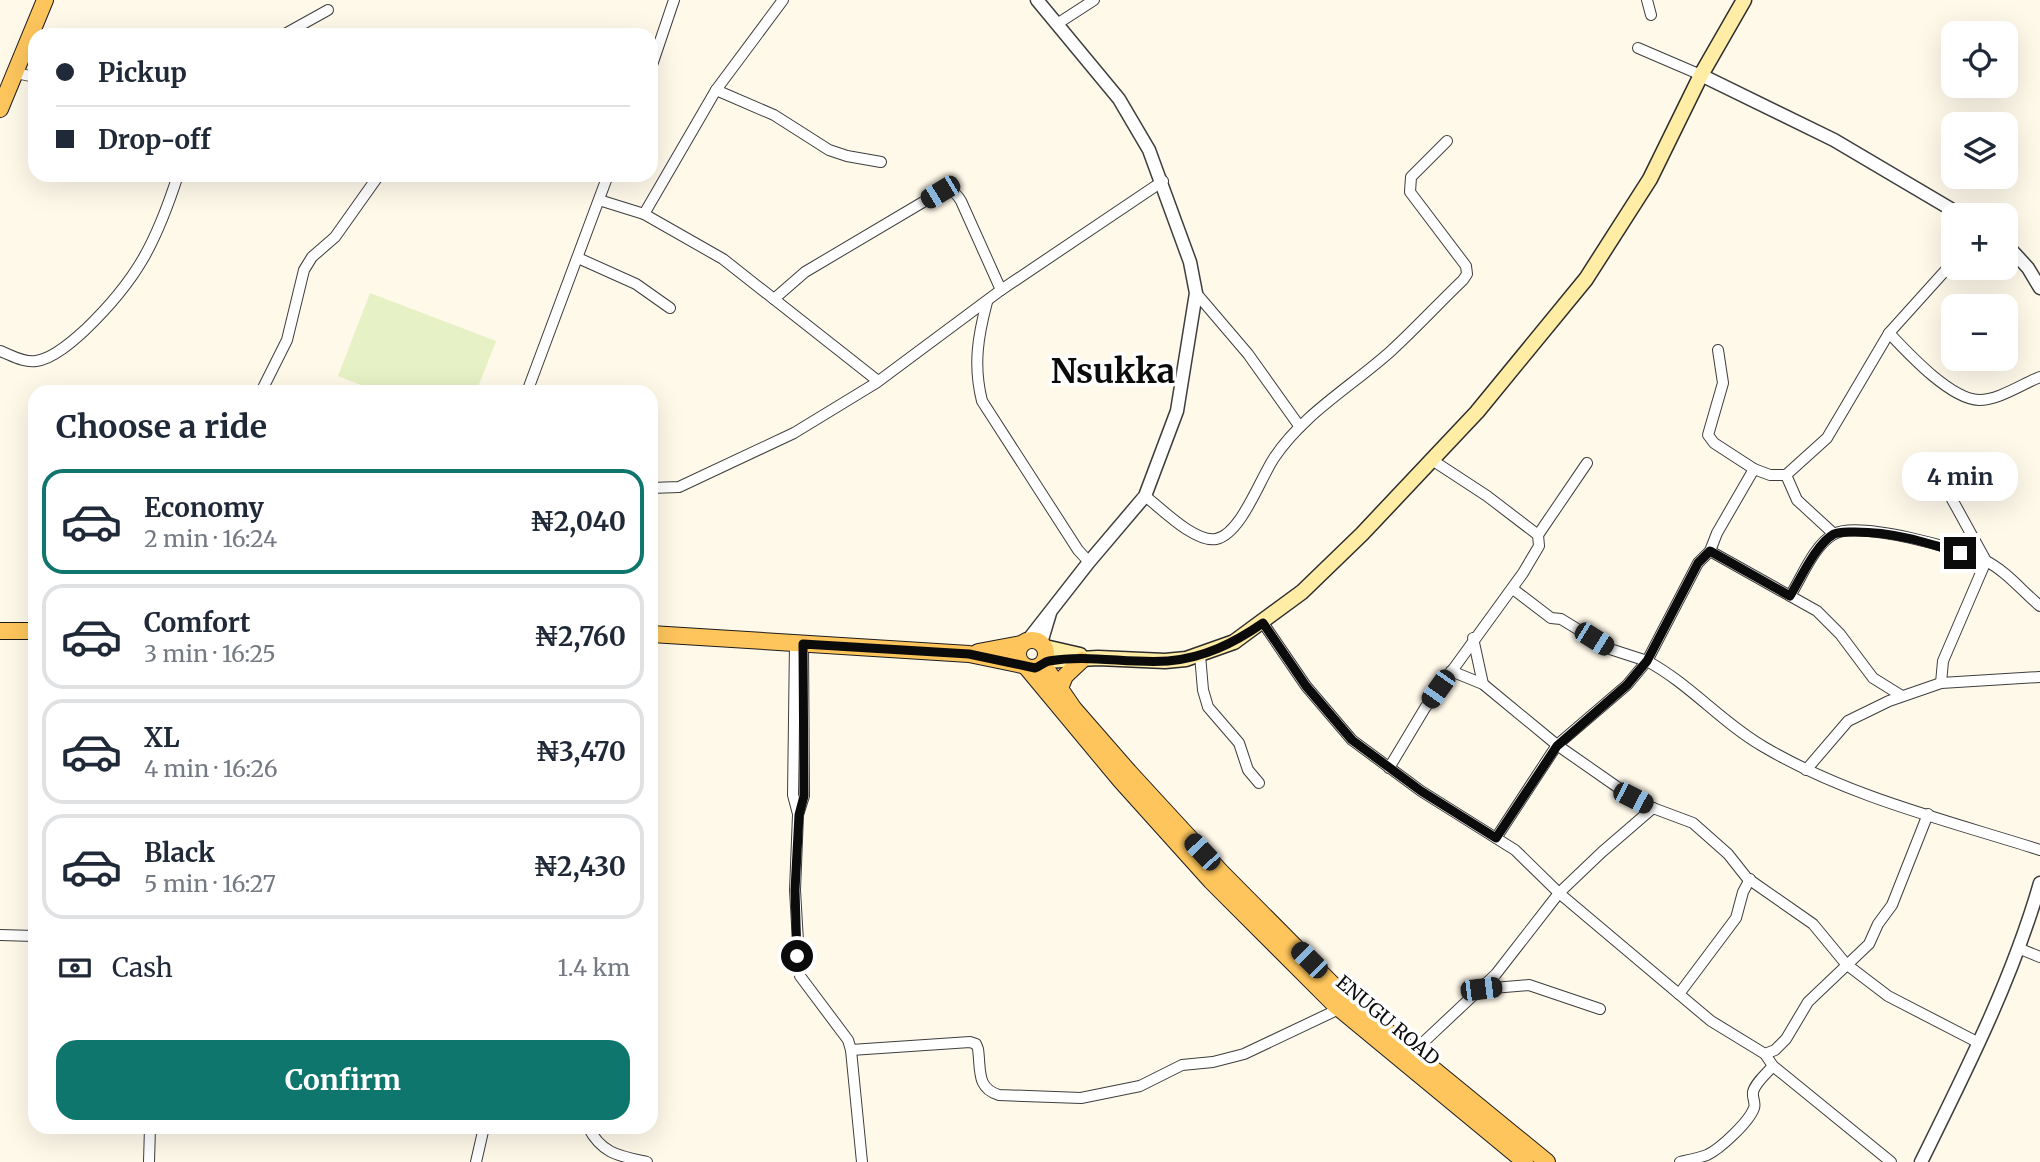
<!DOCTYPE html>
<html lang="en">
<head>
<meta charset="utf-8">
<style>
  :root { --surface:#fff; --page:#f2f2f3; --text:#1f2937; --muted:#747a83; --line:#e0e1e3; --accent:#0f766e }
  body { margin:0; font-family:Merriweather,serif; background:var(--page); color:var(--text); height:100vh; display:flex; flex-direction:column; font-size:26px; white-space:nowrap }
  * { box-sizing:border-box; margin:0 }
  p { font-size:23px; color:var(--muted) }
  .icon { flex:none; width:38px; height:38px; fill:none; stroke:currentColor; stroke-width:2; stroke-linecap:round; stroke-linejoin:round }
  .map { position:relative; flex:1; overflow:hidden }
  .panel { position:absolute; left:28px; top:385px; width:630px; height:749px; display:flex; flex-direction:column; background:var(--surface); border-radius:21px; box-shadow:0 7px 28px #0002 }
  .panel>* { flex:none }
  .hud { position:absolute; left:28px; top:28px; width:630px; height:154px; border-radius:21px; box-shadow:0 7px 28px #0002; display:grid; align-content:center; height:154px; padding:0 28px; background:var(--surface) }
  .controls { position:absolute; left:1941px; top:21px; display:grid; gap:14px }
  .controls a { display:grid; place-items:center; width:77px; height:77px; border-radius:14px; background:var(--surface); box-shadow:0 7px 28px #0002; font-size:35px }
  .end { position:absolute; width:32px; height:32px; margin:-16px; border:9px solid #0b0b0b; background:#fff; box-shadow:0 0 0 4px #fff }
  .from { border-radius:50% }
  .bubble { position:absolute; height:49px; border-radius:21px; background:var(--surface); box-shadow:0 7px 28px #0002; font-size:23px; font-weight:700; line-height:49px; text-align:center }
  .car { position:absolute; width:21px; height:42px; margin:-21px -10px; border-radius:9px; box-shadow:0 0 5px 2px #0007; background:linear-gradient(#222 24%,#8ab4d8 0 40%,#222 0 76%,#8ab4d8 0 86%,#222 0) }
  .hud b { display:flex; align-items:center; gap:24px; height:66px; font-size:26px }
  .hud b+b { border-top:2px solid var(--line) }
  .hud i { width:18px; height:18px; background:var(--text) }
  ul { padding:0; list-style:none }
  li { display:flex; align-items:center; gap:21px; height:105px; margin:0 14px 10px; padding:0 14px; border:4px solid var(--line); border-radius:21px }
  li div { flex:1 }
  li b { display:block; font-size:26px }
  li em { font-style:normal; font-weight:700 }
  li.current { border-color:var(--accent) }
  li>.icon { width:63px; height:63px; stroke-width:1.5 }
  h2 { padding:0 28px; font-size:32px; line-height:84px }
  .pay { display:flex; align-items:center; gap:18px; height:77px; padding:0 28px; font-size:26px }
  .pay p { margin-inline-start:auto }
  .cta { display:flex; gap:14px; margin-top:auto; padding:14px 28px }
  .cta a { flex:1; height:80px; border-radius:21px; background:var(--accent); color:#fff; font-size:28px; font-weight:700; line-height:80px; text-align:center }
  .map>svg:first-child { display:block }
  .pitch { fill:#e6f1c5 }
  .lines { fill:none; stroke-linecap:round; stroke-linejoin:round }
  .minor-casing { stroke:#3e3e3e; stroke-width:12 }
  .tertiary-casing { stroke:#3e3e3e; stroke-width:15 }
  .secondary-casing { stroke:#2d2d2d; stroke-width:17 }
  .primary-casing { stroke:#1c1c1c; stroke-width:18 }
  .minor { stroke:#fff; stroke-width:10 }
  .tertiary { stroke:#fff; stroke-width:12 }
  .secondary { stroke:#ffeca5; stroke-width:14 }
  .primary { stroke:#fdc55c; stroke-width:16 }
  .route { stroke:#0b0b0b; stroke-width:9 }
  .labels { text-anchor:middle; stroke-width:7; stroke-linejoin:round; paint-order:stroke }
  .street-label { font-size:19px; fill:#0b0b0b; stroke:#fff }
  .town-label { font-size:33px; font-weight:bold; fill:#0b0b0b; stroke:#fff }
</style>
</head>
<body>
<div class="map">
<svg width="2040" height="1162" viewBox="0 0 2040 1162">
  <rect width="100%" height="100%" fill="#fff9ea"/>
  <!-- pitch -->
  <path class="pitch" d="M370,293L496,341L476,392H379L338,376Z"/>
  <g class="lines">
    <defs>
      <g id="minor">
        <path d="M1647,0L1651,15"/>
        <path d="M1057,24L1094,0"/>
        <path d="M283,35L328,10"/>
        <path d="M1638,48L1701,75"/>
        <path d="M651,68L674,0"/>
        <path d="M16,73L35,77"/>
        <path d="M716,90L774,115L829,150L847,156L881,162"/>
        <path d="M599,200L644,214L723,259L878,381"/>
        <path d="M644,214L716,90L783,0"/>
        <path d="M578,258L636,284L670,308"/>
        <path d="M1196,293L1248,354L1300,427"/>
        <path d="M774,299L805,272L940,192C951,189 955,191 961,201L1001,290"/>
        <path d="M987,302C978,336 973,365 982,401L1078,550L1089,562"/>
        <path d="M1889,333C1908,353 1950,399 1979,400C1999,400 2022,384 2040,377"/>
        <path d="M1718,350L1723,383L1708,435L1714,443L1754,469"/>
        <path d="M0,351C11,355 24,363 36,361C53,359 73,341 85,330C137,280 156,243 178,175"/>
        <path d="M261,392L287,340L304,270L312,257L335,237L379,175"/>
        <path d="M527,392L608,175"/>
        <path d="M1786,475L1827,438L1889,333L1953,262"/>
        <path d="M651,488L679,487L794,433L876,383L1001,290L1163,181"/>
        <path d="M1145,496C1162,509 1195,543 1216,539C1241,534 1260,479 1274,458C1303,414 1352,386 1391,351C1416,328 1439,303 1463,280L1467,274L1466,266L1410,192L1411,177L1447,141"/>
        <path d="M1538,535L1587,463"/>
        <path d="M1710,551L1717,533L1754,469L1770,475H1786L1797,500L1834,534"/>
        <path d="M1513,589L1551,618L1561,619L1610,649L1647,661L1698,563L1710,551L1817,611L1840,634L1873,678L1902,696"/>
        <path d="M1790,596C1802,577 1814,545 1834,534C1858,520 1961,549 1986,561C2006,571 2023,592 2040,606"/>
        <path d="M1263,623L1306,686L1352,740L1421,791L1515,850L1559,893L1711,1021L1765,1054L1773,1066L1891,1162"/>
        <path d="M1473,638L1483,684"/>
        <path d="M795,643L793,795L798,814"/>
        <path d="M803,644L804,796L798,815L795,890L800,976L848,1040L851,1050L862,1162"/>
        <path d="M1200,655L1203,690L1208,707L1239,743L1248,770L1259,783"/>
        <path d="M1451,671L1483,684L1557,745L1633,798L1653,808L1693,823L1728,854L1747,878L1813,924L1846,964L1888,996L1979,1043"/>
        <path d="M1941,683L1943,661L1986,561L1948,492"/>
        <path d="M1389,768L1425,708L1523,573L1539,546L1538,535L1487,496L1432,460"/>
        <path d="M1806,770L1848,721L1889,701L1941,683L2040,677"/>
        <path d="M1496,838L1557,745L1627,685L1647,661C1690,684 1722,723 1764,747C1849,797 1946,820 2040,850"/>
        <path d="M0,935L35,936"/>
        <path d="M2018,948L2040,957"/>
        <path d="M1481,989L1529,985L1600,1009"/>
        <path d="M1679,994L1736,918L1743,892L1750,879"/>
        <path d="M851,1050L970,1042L976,1044L978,1049C981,1070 976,1088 999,1095L1081,1098L1140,1086L1182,1065L1213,1062L1244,1054L1339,1009"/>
        <path d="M1413,1052L1496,974L1559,893L1602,852L1653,808"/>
        <path d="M1765,1054L1775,1050L1786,1039L1808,1002L1869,944L1878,924L1892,905L1928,814"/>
        <path d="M588,1127C602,1154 619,1156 647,1162"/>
        <path d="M149,1162L150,1127"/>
        <path d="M476,1162L484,1127"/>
        <path d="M1680,1162C1689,1160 1699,1158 1707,1155C1720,1149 1749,1122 1754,1108C1756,1103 1752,1098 1753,1092C1755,1083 1767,1073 1773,1066"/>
      </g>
      <g id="tertiary">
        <path d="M1701,75L1834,140L1961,215"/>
        <path d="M2006,244L2028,268L2040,288"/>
        <path d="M1028,640L1089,562L1145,496L1177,411L1196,293L1190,262L1149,150L1119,99L1037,0"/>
        <path d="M1041,643L1050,613"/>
        <path d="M1921,1162C1966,1071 2012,980 2040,883"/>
      </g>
      <g id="secondary">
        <path d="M1045,647L1080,655"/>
        <path d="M1045,661L1098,658L1165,661L1186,659L1234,642L1302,592L1362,534L1477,412L1586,279L1650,179L1701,75L1744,0"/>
      </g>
      <g id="primary">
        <path d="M0,109L45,0"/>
        <path d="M0,631H35"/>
        <path d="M651,634L969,654L1022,665"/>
        <circle cx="1032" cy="654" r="14"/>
        <path d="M978,652L1021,644"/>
        <path d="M1043,664L1074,709L1129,772L1221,872L1344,996L1547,1162"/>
        <path d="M1027,668L1121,781L1211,881L1335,1005L1525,1162"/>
        <path d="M1060,688L1065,676L1082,660"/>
      </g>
    </defs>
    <!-- minor casing -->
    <use href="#minor" class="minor-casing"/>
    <!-- tertiary casing -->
    <use href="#tertiary" class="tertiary-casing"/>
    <!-- secondary casing -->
    <use href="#secondary" class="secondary-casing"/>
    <!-- primary casing -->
    <use href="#primary" class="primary-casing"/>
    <!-- minor -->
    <use href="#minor" class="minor"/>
    <!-- tertiary -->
    <use href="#tertiary" class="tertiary"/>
    <!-- secondary -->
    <use href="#secondary" class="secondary"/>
    <!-- primary -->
    <use href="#primary" class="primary"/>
  </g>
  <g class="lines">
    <!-- route -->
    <path class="route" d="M797,956L795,890L799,815L804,796L803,644L969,654L1035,668C1041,666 1044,662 1049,661C1088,654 1129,664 1168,661C1204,658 1234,643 1263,623L1306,686L1352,740L1421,791L1496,838L1557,746L1627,685L1647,661L1698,563L1710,551L1790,596C1801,578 1816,544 1834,534C1840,531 1849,532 1855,532C1893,532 1925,542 1960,553"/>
  </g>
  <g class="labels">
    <!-- street labels -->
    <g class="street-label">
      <text transform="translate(1388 1020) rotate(40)" y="7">ENUGU ROAD</text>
    </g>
    <!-- town labels -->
    <g class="town-label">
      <text x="1113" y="383">Nsukka</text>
    </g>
  </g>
</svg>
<div class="controls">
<a><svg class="icon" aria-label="locate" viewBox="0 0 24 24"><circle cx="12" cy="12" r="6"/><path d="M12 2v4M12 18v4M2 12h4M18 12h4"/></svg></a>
<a><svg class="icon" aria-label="layers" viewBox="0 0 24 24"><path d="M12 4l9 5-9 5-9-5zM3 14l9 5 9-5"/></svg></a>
<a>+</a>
<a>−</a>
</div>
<i class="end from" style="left:797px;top:956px"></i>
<i class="end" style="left:1960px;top:553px"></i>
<div class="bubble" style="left:1902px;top:452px;width:116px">4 min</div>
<i class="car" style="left:940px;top:192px;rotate:239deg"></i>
<i class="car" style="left:1594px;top:639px;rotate:122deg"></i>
<i class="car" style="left:1438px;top:689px;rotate:215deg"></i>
<i class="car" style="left:1633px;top:798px;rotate:117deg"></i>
<i class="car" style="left:1202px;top:852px;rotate:317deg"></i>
<i class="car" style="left:1309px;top:960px;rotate:315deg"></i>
<i class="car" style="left:1481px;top:989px;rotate:83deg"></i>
<div class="hud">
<b><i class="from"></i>Pickup</b>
<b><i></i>Drop-off</b>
</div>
<section class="panel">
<h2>Choose a ride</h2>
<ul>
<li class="current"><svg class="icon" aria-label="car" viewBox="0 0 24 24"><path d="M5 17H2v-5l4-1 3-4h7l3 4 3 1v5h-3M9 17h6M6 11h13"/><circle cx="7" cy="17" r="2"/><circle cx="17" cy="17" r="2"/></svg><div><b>Economy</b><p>2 min · 16:24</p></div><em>₦2,040</em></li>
<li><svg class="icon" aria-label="car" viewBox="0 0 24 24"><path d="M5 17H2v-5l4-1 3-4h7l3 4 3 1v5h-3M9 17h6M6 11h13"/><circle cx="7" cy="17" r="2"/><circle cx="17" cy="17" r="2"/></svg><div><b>Comfort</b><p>3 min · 16:25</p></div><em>₦2,760</em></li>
<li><svg class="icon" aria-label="car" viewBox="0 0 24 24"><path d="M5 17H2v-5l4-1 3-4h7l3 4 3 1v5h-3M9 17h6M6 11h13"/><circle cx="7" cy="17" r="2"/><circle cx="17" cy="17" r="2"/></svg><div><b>XL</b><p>4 min · 16:26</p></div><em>₦3,470</em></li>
<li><svg class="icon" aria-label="car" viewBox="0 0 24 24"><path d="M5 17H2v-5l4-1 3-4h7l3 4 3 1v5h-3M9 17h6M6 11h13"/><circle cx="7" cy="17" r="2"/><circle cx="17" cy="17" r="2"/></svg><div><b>Black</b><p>5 min · 16:27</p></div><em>₦2,430</em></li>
</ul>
<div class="pay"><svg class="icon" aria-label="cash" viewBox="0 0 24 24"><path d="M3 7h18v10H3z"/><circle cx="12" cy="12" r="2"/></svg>Cash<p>1.4 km</p></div>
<div class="cta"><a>Confirm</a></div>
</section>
</div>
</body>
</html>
